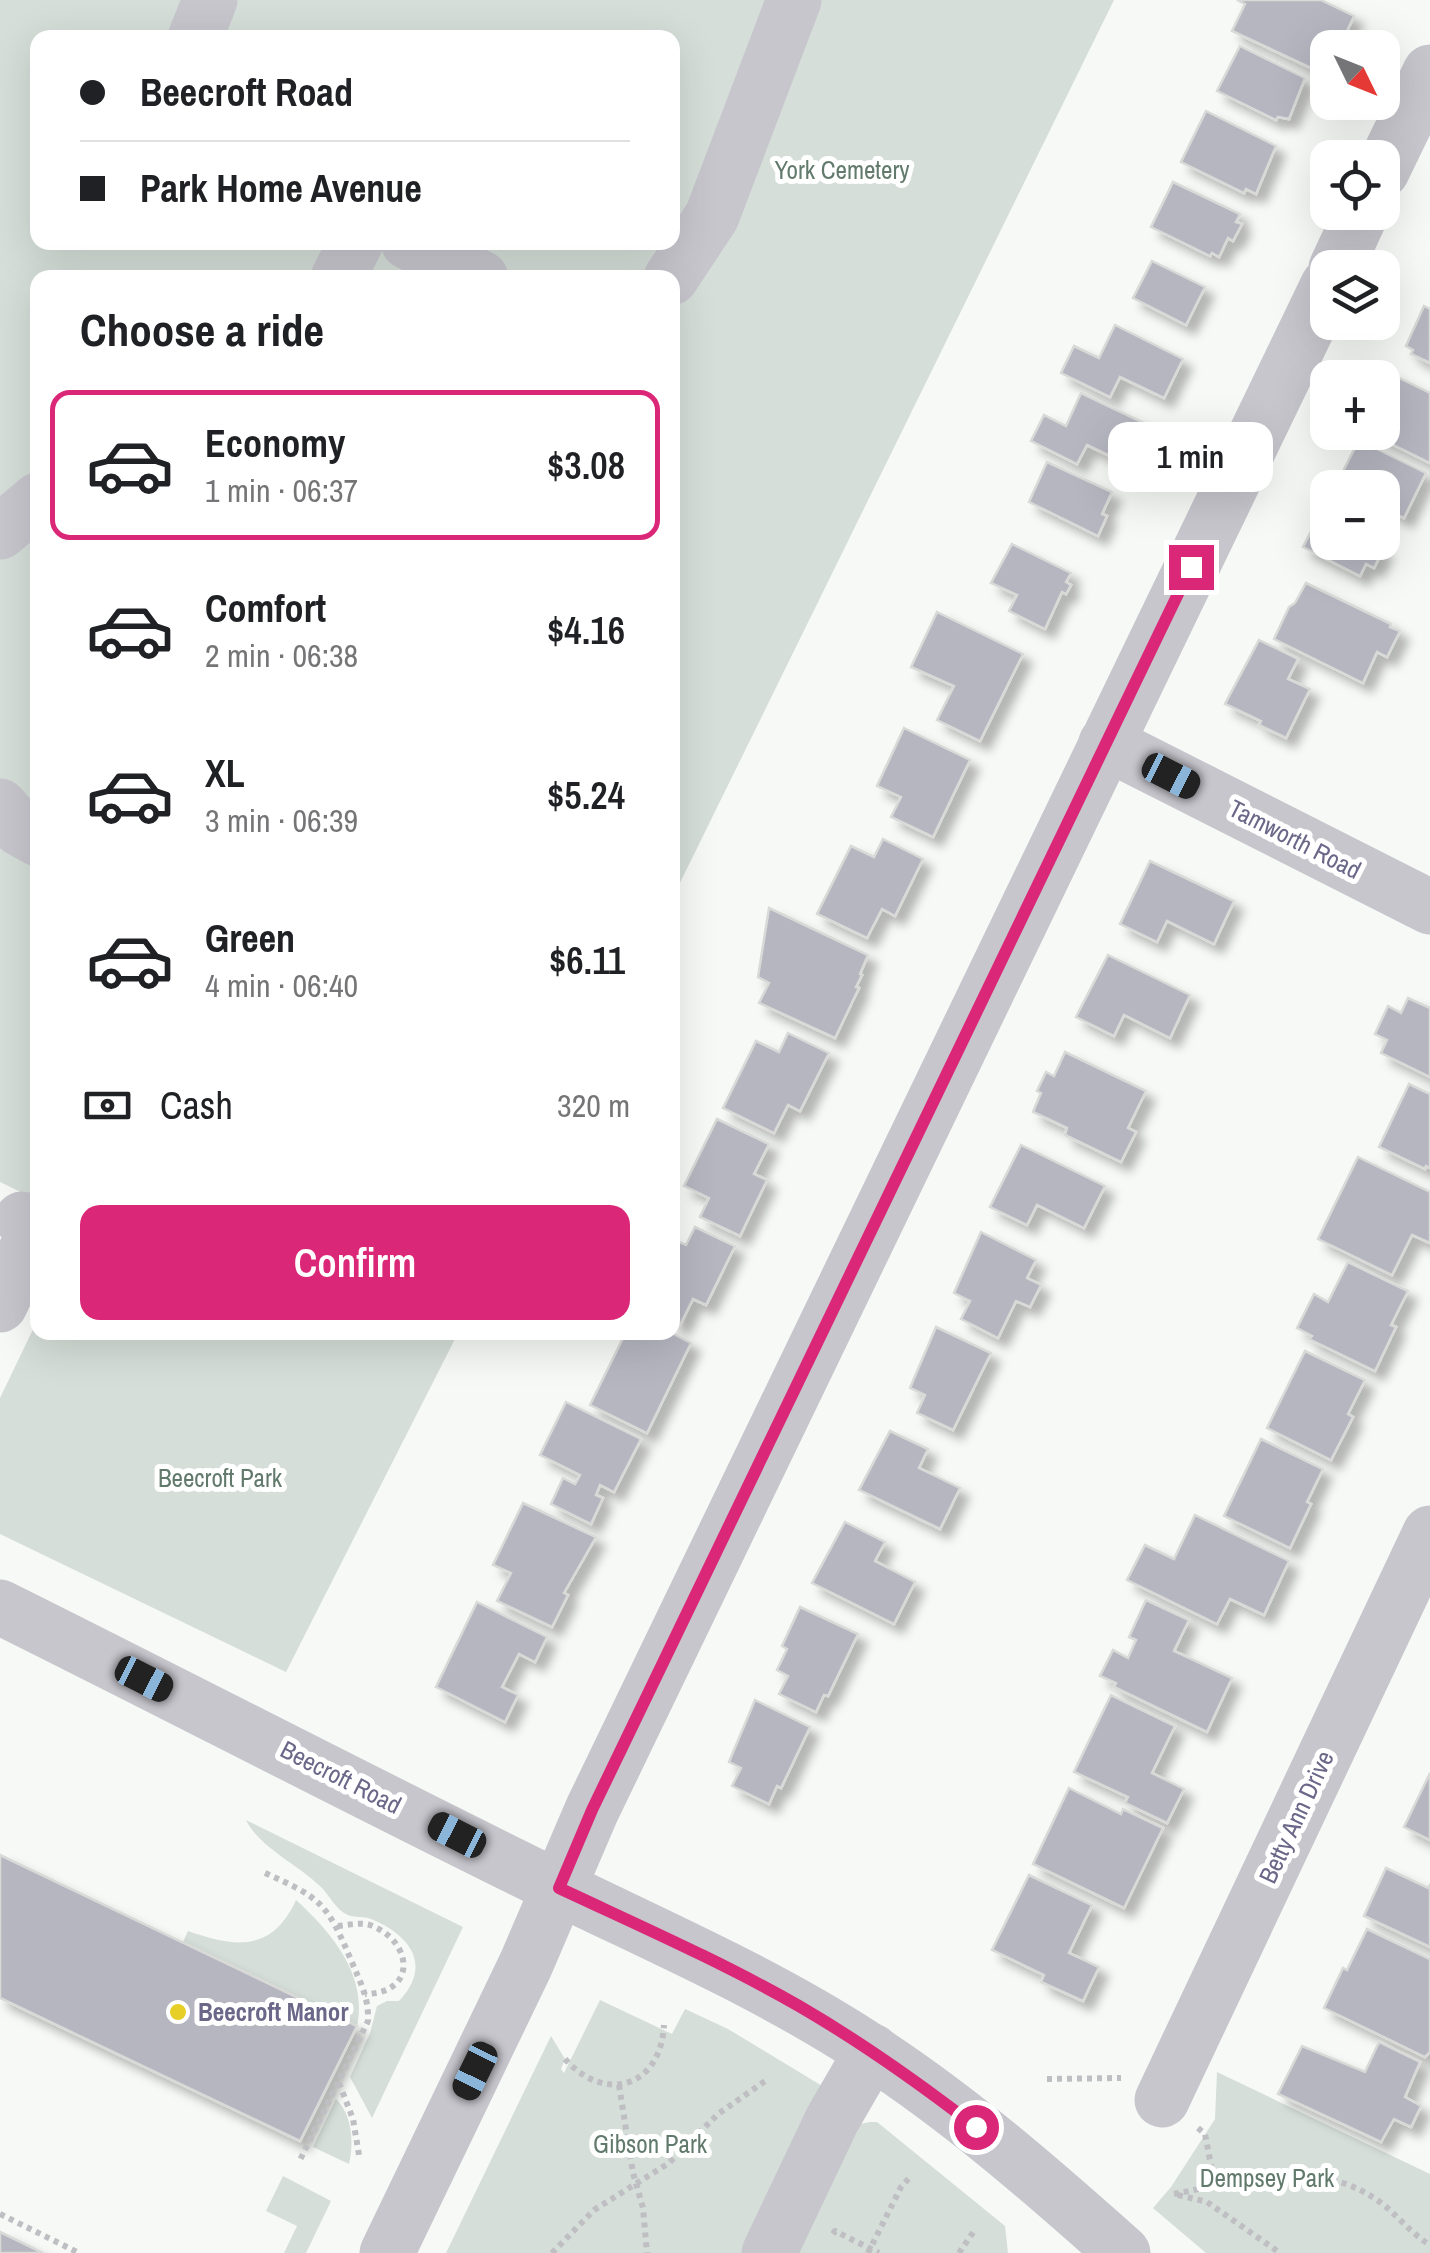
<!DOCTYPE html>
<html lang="en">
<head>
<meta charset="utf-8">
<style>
  :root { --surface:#fff; --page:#f6f6f6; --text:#202124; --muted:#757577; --line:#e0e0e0; --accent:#db2777 }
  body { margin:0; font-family:"Archivo Narrow",sans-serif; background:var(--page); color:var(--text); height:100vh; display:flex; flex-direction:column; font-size:38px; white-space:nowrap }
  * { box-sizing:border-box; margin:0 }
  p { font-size:32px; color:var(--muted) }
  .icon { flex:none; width:55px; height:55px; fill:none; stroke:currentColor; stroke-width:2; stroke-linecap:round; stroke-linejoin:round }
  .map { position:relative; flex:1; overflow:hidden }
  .panel { position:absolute; left:30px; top:270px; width:650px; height:1070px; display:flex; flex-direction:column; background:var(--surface); border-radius:20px; box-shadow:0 10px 40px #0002 }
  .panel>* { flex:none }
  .hud { position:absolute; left:30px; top:30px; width:650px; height:220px; border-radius:20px; box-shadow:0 10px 40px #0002; display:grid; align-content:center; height:220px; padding:0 50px; background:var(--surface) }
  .needle { width:65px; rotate:133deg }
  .tools { position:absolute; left:1310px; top:30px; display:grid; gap:20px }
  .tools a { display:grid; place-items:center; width:90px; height:90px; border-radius:20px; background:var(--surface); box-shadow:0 10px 40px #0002; font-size:50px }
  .end { position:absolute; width:45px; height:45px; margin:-22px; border:12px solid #db2777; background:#fff; box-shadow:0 0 0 5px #fff }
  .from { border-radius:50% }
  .bubble { position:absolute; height:70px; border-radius:20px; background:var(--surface); box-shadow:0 10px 40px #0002; font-size:32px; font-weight:600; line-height:70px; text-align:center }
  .car { position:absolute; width:30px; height:60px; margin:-30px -15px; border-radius:12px; box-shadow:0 0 8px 2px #0007; background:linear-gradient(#222 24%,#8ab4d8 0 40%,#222 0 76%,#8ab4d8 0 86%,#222 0) }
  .hud b { display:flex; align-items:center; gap:35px; height:95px; font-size:38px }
  .hud b+b { border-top:2px solid var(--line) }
  .hud i { width:25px; height:25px; background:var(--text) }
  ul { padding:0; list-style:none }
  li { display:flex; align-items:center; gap:30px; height:150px; margin:0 20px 15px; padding:0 30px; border:5px solid transparent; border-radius:20px }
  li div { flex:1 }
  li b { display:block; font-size:38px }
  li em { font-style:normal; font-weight:600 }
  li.active { border-color:var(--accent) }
  li>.icon { width:90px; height:90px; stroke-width:1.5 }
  h2 { padding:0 50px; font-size:45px; line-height:120px }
  .pay { display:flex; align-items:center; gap:25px; height:110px; padding:0 50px; font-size:38px }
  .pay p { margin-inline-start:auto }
  .action { display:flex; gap:20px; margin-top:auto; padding:20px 50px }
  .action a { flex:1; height:115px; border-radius:20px; background:var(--accent); color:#fff; font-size:40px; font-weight:600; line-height:115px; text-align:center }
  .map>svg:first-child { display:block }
  .green { fill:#d5ded8; fill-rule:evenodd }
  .building { fill:#b6b6c1; stroke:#d9dad8; stroke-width:2.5; filter:url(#shadow) }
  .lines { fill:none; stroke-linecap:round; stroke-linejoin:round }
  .path { stroke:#bebec3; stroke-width:6; stroke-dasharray:5 5; stroke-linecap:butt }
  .minor { stroke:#c7c6cd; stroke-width:55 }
  .route { stroke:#db2777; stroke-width:12 }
  .poi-dot { fill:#e8cf27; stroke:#fff; stroke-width:4 }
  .labels { text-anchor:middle; stroke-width:10; stroke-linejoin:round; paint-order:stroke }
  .park-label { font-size:25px; fill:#627a6c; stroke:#fff }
  .street-label { font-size:25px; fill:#6a6788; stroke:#fff }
  .poi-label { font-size:25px; font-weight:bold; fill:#6a6788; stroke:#fff; text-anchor:start }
</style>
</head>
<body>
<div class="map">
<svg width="1430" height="2253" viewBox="0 0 1430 2253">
  <defs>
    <filter id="shadow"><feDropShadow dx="9" dy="9" stdDeviation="5" flood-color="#0004"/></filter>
  </defs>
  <rect width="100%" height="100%" fill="#f7f9f6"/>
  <!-- green -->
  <g class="green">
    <path d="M0,0H1114L673,897L672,278H38L37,1200L0,1182ZM38,38H672V242H38Z"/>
    <path d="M37,1321L38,1332L458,1333L286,1672L0,1534V1398Z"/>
    <path d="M246,1820L463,1927L372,2118L350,2077L370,2033L377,2006L387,2001H399C433,1965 410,1935 371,1919C363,1916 355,1918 348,1915C336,1910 329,1895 321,1887C299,1865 259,1847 246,1820Z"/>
    <path d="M296,1900C331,1932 368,1975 357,2026L182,1944L188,1931C236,1948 272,1952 296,1900Z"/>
    <path d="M600,2000L672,2034L685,2009L728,2029L837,2095L744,2253H446L551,2036L565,2059L561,2069L564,2073Z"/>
    <path d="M1217,2072L1430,2174V2253H1206L1153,2208L1171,2187L1215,2119Z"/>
    <path d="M336,2099C352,2114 354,2143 349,2164L313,2147Z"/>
    <path d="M870,2122H877L1005,2226L1008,2253H783L860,2124Z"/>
    <path d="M283,2176L331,2201L306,2253H284L297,2226L266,2211Z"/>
  </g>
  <!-- building -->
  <g class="building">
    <path d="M1237,0H1321L1354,16L1339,48H1328L1326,75L1232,31L1245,4Z"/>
    <path d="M1240,46L1305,78L1289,119L1278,117L1276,120L1217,91Z"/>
    <path d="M1206,111L1276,146L1256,194L1246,189L1244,193L1181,162Z"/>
    <path d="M1173,182L1240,214L1236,222L1242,224L1233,241L1228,238L1219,257L1212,253L1210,256L1151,227Z"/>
    <path d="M1152,261L1205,287L1186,325L1133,298Z"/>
    <path d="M1424,306L1430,309V363L1411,354L1413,350L1406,346Z"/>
    <path d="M1115,325L1183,359L1164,398L1120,377L1110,397L1061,373L1074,346L1099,358Z"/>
    <path d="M1387,372L1430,393V463L1367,432H1382V383Z"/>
    <path d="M1081,393L1142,422L1132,445L1140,448L1131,466L1087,445L1077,464L1031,441L1044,415L1066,426Z"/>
    <path d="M1359,440L1426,473L1404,518L1382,507V488H1345L1338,481Z"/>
    <path d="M1047,462L1112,492L1102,514L1107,516L1098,536L1029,502Z"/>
    <path d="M1322,510L1328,513V542H1376L1375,545L1383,550L1374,568L1366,564L1360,576L1303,547Z"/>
    <path d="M1012,544L1071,573L1066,582L1071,585L1066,594L1062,592L1045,629L1009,611L1017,595L991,583Z"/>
    <path d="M1306,583L1391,624L1390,627L1400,631L1387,657L1377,652L1363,683L1274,639L1289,607L1295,603Z"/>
    <path d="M937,612L1023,654L980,741L937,720L954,686L911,667Z"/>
    <path d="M1259,640L1298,659L1288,679L1310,689L1286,738L1259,725L1261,721L1225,704Z"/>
    <path d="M904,728L970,760L933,837L891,817L901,797L877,786Z"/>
    <path d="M883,839L923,859L895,916L882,909L867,938L817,914L851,846L874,857Z"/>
    <path d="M1150,861L1234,901L1214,944L1167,921L1157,942L1120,924Z"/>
    <path d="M769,908L868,955L860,974L862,975L856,987L859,988L835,1038L759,1003L769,983L758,977Z"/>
    <path d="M1108,955L1190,995L1170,1038L1124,1015L1114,1036L1076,1017Z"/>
    <path d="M1408,998L1430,1008V1077L1381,1053L1387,1040L1375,1034L1388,1006L1401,1013Z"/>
    <path d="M788,1033L829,1053L800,1111L788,1105L774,1133L723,1108L756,1041L779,1052Z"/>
    <path d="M1065,1052L1146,1091L1128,1128L1136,1132L1121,1162L1065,1135L1067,1128L1033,1112L1041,1093L1037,1091L1046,1072L1054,1076Z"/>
    <path d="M1409,1084L1430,1094V1168L1426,1166L1425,1169L1379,1147Z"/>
    <path d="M717,1119L769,1144L754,1174L767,1180L740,1236L700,1217L709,1198L684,1186Z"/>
    <path d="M1021,1145L1105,1186L1084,1228L1037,1205L1027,1225L990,1207Z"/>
    <path d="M1358,1157L1430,1192V1243L1412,1235L1392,1275L1318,1239Z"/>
    <path d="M695,1227L735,1246L706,1305L693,1299L680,1325L672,1322V1239L686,1245Z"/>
    <path d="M981,1232L1036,1260L1027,1278L1041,1285L1030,1307L1016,1301L998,1338L961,1319L970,1301L954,1293Z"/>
    <path d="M1348,1262L1408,1291L1391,1325L1396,1327L1375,1371L1309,1339L1312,1336L1297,1328L1314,1294L1328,1302Z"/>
    <path d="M936,1327L991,1353L953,1430L917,1413L925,1395L910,1388Z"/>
    <path d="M626,1332H670L691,1343L647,1433L590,1405Z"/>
    <path d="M1305,1351L1365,1380L1348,1414L1353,1417L1331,1460L1267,1428Z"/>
    <path d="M566,1402L641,1439L614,1492L600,1485L596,1495L603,1498L591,1524L551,1504L563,1478L575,1484L580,1475L540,1455Z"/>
    <path d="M890,1431L928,1449L919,1468L960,1488L940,1529L859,1490Z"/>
    <path d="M1261,1439L1323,1469L1307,1502L1311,1504L1290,1548L1224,1516Z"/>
    <path d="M523,1503L596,1537L564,1593L568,1595L552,1627L497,1601L511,1573L493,1565Z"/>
    <path d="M1195,1515L1289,1561L1264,1615L1230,1599L1217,1624L1127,1580L1145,1545L1174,1559Z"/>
    <path d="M845,1522L885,1542L875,1561L915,1582L894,1624L812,1583Z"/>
    <path d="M1146,1600L1189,1620L1174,1651L1232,1678L1207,1732L1114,1687L1116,1683L1100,1676L1113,1650L1128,1658L1136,1640L1129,1637Z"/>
    <path d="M477,1602L547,1637L535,1662L519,1654L502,1687L518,1695L505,1722L436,1687Z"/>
    <path d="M800,1607L858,1634L828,1696L824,1695L816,1712L779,1694L788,1676L777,1670L787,1649L782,1646Z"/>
    <path d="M1111,1695L1175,1726L1152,1773L1184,1789L1167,1823L1125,1803L1128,1797L1074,1772Z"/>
    <path d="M755,1700L810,1727L781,1788L777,1786L769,1804L732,1786L741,1768L729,1762Z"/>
    <path d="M1430,1773V1840L1404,1827Z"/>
    <path d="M1069,1788L1121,1814L1123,1809L1163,1828L1124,1908L1033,1864Z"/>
    <path d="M0,1855L357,2026L300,2141L0,1998Z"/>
    <path d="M1386,1868L1428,1888L1430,1885V1947L1364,1916Z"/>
    <path d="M1029,1875L1092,1905L1069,1953L1099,1967L1083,2001L1041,1982L1044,1975L992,1950Z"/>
    <path d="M1367,1929L1430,1959V2052L1425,2057L1324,2008L1343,1968L1347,1970Z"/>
    <path d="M1379,2042L1420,2062L1405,2097L1421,2106L1411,2127L1394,2119L1381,2142L1278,2094L1302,2046L1365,2072Z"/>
    <path d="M0,2232L31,2247L43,2253H0Z"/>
  </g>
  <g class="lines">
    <!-- path -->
    <g class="path">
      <path d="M265,1873C321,1898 327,1903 351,1960C360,1982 369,1997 368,2021L300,2160"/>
      <path d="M338,1926C348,1925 360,1922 370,1925C412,1940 419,1993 365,1994"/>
      <path d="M565,2059C606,2105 661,2086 664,2025"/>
      <path d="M1047,2079L1121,2078"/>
      <path d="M339,2083L353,2119L359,2155"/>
      <path d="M619,2085L633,2173L643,2208L647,2253"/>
      <path d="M1198,2128L1205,2134L1215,2186"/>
      <path d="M1174,2194C1242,2181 1315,2157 1377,2200C1396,2213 1410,2233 1430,2245"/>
      <path d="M1178,2195L1207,2202L1280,2253"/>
      <path d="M0,2214L79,2253"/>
      <path d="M833,2234L835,2231L879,2253"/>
      <path d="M552,2253L594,2210L669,2163L718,2114L768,2079"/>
      <path d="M868,2253L901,2187L910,2177"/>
      <path d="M959,2253L974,2231"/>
    </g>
    <!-- minor -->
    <g class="minor">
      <path d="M195,38L210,0"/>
      <path d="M1382,171L1430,72"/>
      <path d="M408,242L481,278"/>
      <path d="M1336,268L1362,212"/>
      <path d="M338,278L356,242"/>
      <path d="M671,278L712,216L794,0"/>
      <path d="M0,532L38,500"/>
      <path d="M1106,743L1430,907"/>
      <path d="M0,806L20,829L38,839"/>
      <path d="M0,1305L33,1235L32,1228L22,1219"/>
      <path d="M0,1607C187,1700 373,1797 561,1889C666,1940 772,1986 869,2050C960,2109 1042,2181 1123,2253"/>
      <path d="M1162,2100L1430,1533"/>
      <path d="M387,2253L526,1964L592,1810L1328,285"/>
      <path d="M769,2253L832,2120L872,2051"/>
    </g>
  </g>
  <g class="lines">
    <!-- route -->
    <path class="route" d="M976,2127C919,2083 861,2042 799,2006C722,1962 640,1926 559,1888L592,1810L1191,567"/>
  </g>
  <!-- markers -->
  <circle class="poi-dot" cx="178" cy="2012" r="10"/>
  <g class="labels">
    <!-- park labels -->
    <g class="park-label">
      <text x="842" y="179">York Cemetery</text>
      <text x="220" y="1487">Beecroft Park</text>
      <text x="650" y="2153">Gibson Park</text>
      <text x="1267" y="2187">Dempsey Park</text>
    </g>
    <!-- street labels -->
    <g class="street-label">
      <text transform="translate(1295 839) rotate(27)" y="9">Tamworth Road</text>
      <text transform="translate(341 1777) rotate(27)" y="9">Beecroft Road</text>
      <text transform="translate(1296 1817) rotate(-65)" y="9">Betty Ann Drive</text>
    </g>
    <!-- poi labels -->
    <g class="poi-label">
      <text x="198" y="2021">Beecroft Manor</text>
    </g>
  </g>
</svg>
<div class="tools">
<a><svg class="needle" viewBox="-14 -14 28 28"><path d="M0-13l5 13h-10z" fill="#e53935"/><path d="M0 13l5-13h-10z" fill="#757577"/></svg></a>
<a><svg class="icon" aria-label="locate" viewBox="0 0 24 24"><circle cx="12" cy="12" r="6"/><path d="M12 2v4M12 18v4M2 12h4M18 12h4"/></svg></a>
<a><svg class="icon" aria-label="layers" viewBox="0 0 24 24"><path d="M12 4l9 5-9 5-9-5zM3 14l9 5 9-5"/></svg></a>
<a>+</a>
<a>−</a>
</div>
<i class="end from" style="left:976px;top:2127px"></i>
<i class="end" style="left:1191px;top:567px"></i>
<div class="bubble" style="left:1108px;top:422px;width:165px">1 min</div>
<i class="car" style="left:1171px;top:776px;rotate:117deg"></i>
<i class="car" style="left:144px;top:1679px;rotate:117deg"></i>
<i class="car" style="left:457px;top:1835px;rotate:297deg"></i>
<i class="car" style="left:475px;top:2071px;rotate:206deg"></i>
<div class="hud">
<b><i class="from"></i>Beecroft Road</b>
<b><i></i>Park Home Avenue</b>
</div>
<section class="panel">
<h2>Choose a ride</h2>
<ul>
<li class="active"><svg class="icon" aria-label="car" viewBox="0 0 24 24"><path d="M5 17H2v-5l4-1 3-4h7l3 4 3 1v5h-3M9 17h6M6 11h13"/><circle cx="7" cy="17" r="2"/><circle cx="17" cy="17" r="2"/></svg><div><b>Economy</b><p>1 min · 06:37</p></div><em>$3.08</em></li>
<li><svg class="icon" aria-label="car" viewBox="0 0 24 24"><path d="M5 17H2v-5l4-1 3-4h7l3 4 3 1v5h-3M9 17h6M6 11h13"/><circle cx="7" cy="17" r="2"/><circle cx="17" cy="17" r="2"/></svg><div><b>Comfort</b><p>2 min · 06:38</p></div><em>$4.16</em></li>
<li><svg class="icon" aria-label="car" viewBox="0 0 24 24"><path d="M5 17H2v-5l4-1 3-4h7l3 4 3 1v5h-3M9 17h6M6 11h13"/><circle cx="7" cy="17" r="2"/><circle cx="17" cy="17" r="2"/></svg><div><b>XL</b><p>3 min · 06:39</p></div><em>$5.24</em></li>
<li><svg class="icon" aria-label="car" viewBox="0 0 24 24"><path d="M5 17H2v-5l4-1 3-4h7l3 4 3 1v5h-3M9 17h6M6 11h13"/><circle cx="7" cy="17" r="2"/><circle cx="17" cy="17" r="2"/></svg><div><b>Green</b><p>4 min · 06:40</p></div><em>$6.11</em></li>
</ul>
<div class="pay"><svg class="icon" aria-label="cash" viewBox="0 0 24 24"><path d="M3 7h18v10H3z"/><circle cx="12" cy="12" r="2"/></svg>Cash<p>320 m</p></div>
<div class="action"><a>Confirm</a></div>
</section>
</div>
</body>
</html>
